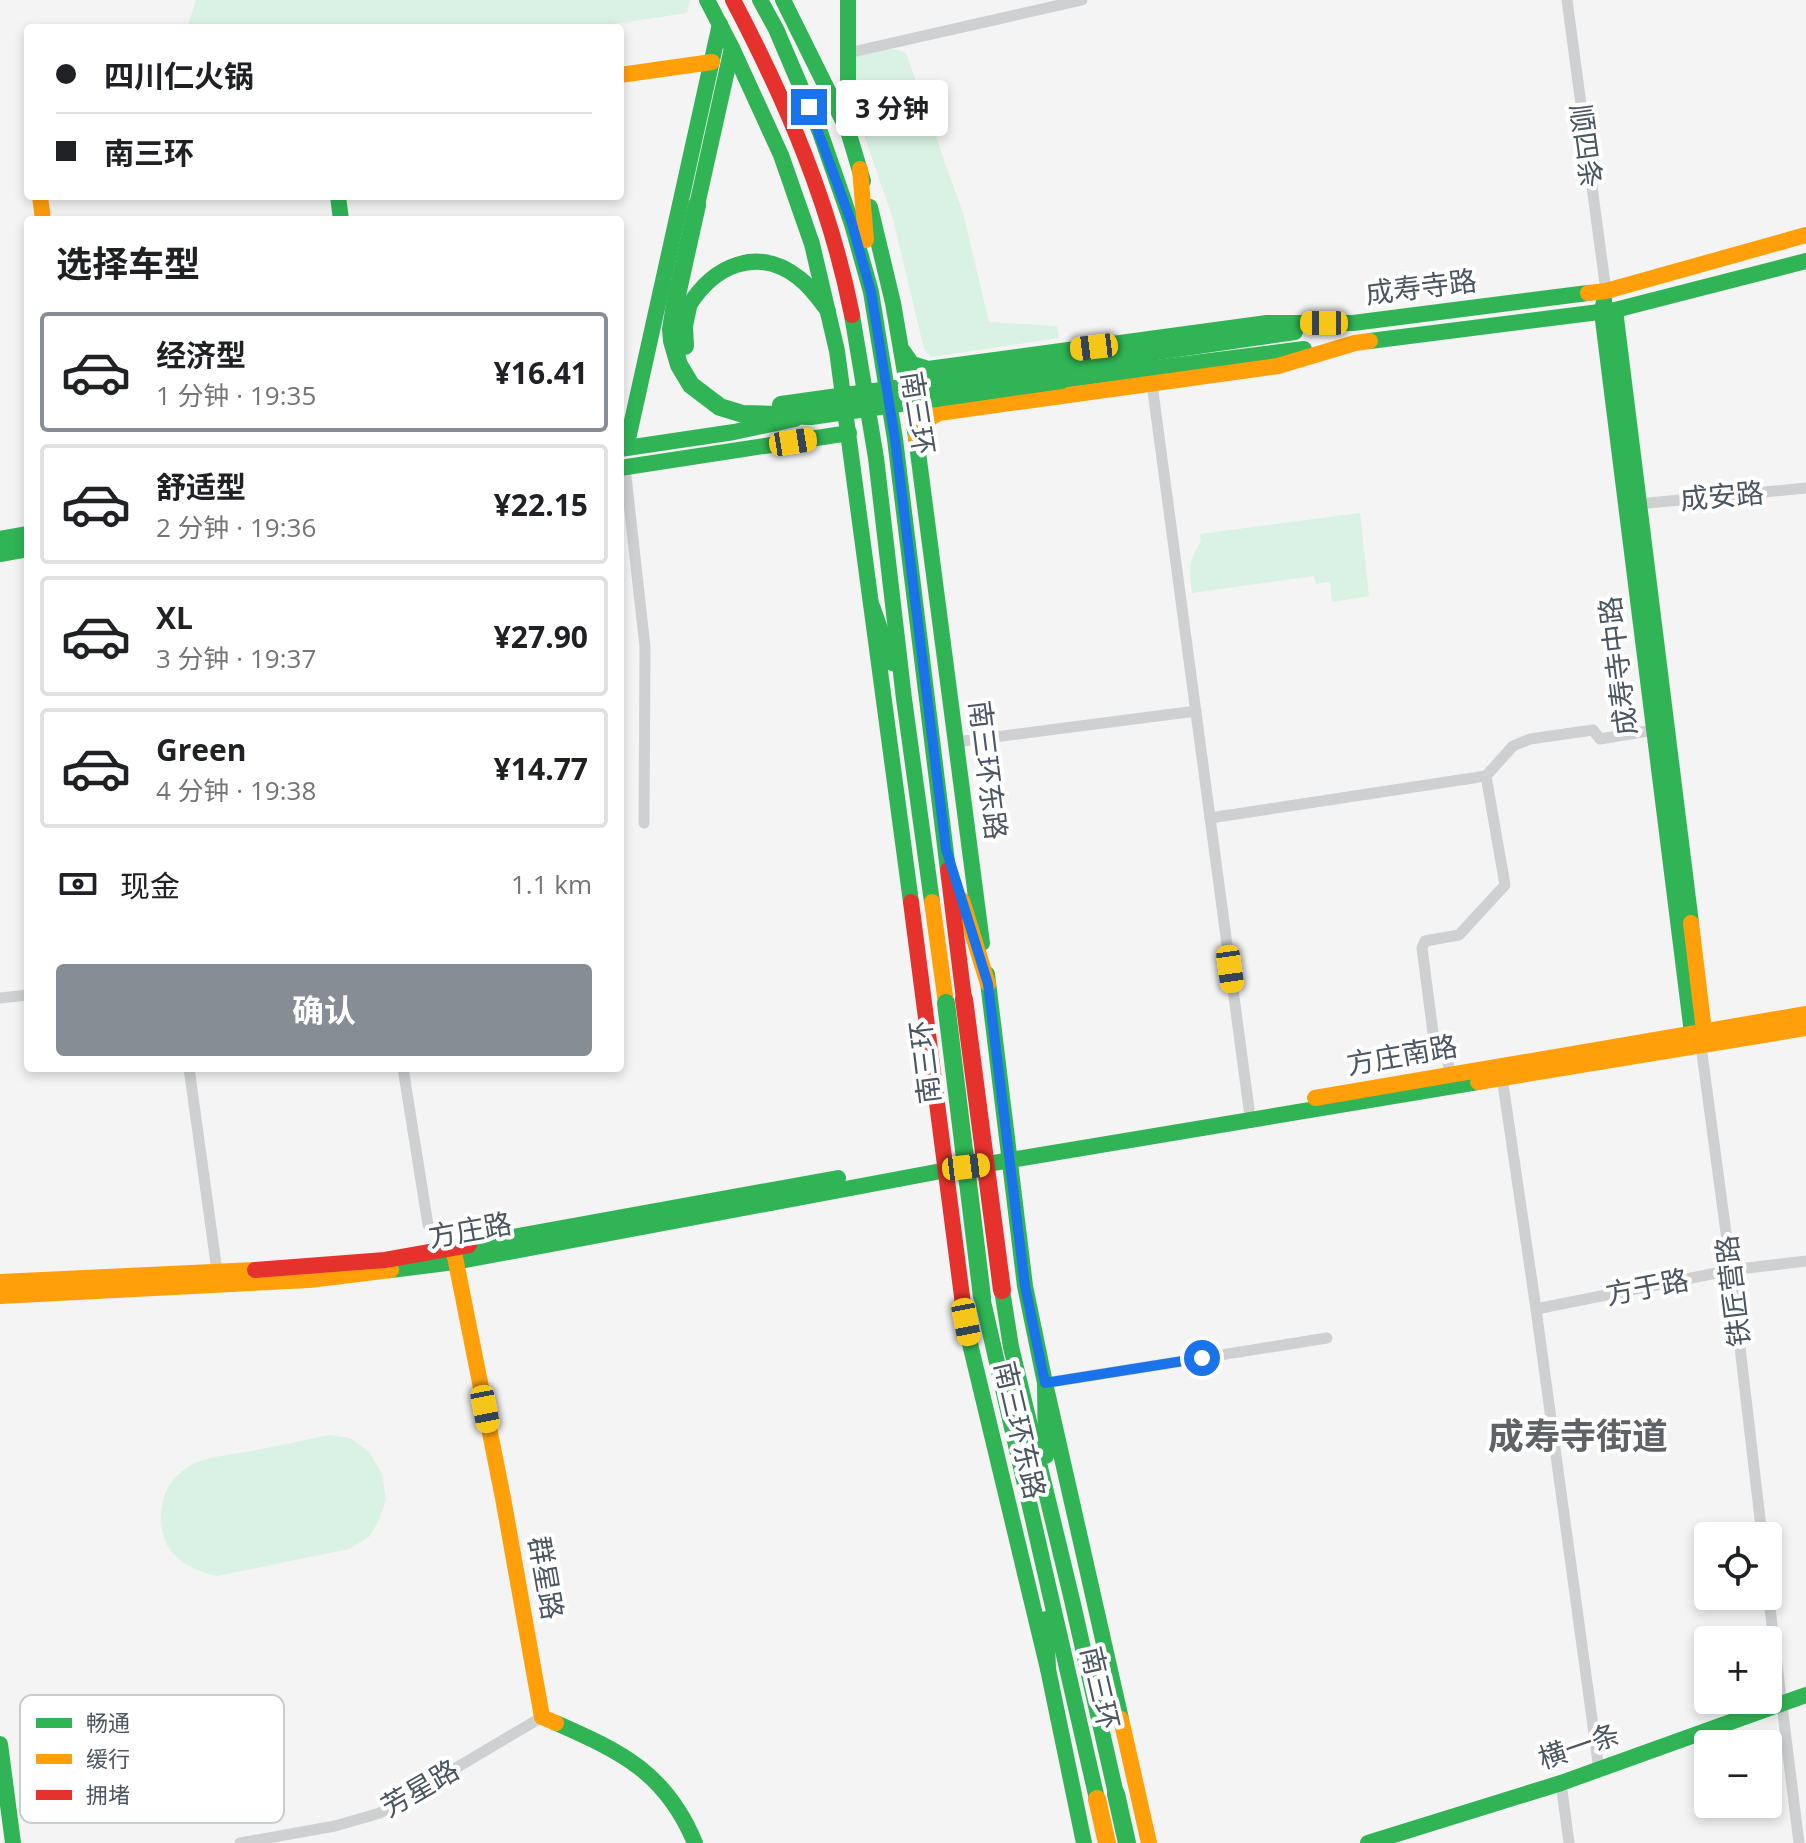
<!DOCTYPE html>
<html lang="zh">
<head>
<meta charset="utf-8">
<style>
  :root { --surface:#fff; --page:#f2f2f2; --text:#202124; --muted:#757577; --line:#e0e0e0; --accent:#868d94 }
  body { margin:0; font-family:"Open Sans","Noto Sans SC",sans-serif; background:var(--page); color:var(--text); height:100vh; display:flex; flex-direction:column; font-size:30px; white-space:nowrap }
  * { box-sizing:border-box; margin:0 }
  p { font-size:26px; color:var(--muted) }
  .icon { flex:none; width:44px; height:44px; fill:none; stroke:currentColor; stroke-width:2; stroke-linecap:round; stroke-linejoin:round }
  .map { position:relative; flex:1; overflow:hidden }
  .details { position:absolute; left:24px; top:216px; width:600px; height:856px; display:flex; flex-direction:column; background:var(--surface); border-radius:8px; box-shadow:0 4px 12px #0003 }
  .details>* { flex:none }
  .guide { position:absolute; left:24px; top:24px; width:600px; height:176px; border-radius:8px; box-shadow:0 4px 12px #0003; display:grid; align-content:center; height:176px; padding:0 32px; background:var(--surface) }
  .tools { position:absolute; left:1694px; top:1522px; display:grid; gap:16px }
  .tools a { display:grid; place-items:center; width:88px; height:88px; border-radius:8px; background:var(--surface); box-shadow:0 4px 12px #0003; font-size:40px }
  .end { position:absolute; width:36px; height:36px; margin:-18px; border:10px solid #1a73e8; background:#fff; box-shadow:0 0 0 4px #fff }
  .from { border-radius:50% }
  .bubble { position:absolute; height:56px; border-radius:8px; background:var(--surface); box-shadow:0 4px 12px #0003; font-size:26px; font-weight:700; line-height:56px; text-align:center }
  .car { position:absolute; width:24px; height:48px; margin:-24px -12px; border-radius:10px; box-shadow:0 0 6px 2px #0007; background:linear-gradient(#f5c518 24%,#345 0 40%,#f5c518 0 76%,#345 0 86%,#f5c518 0) }
  .guide b { display:flex; align-items:center; gap:28px; height:76px; font-size:30px }
  .guide b+b { border-top:2px solid var(--line) }
  .guide i { width:20px; height:20px; background:var(--text) }
  ul { padding:0; list-style:none }
  li { display:flex; align-items:center; gap:24px; height:120px; margin:0 16px 12px; padding:0 16px; border:4px solid var(--line); border-radius:8px }
  li div { flex:1 }
  li b { display:block; font-size:30px }
  li em { font-style:normal; font-weight:700 }
  li.active { border-color:var(--accent) }
  li>.icon { width:72px; height:72px; stroke-width:1.5 }
  h2 { padding:0 32px; font-size:36px; line-height:96px }
  .pay { display:flex; align-items:center; gap:20px; height:88px; padding:0 32px; font-size:30px }
  .pay p { margin-inline-start:auto }
  .action { display:flex; gap:16px; margin-top:auto; padding:16px 32px }
  .action a { flex:1; height:92px; border-radius:8px; background:var(--accent); color:#fff; font-size:32px; font-weight:700; line-height:92px; text-align:center }
  .map>svg:first-child { display:block }
  .green { fill:#d9f2e3 }
  .lines { fill:none; stroke-linecap:round; stroke-linejoin:round }
  .street { stroke:#ced0d2; stroke-width:11 }
  .fast { stroke:#30b455; stroke-width:16 }
  .slow { stroke:#ff9f0a; stroke-width:16 }
  .jam { stroke:#e5322d; stroke-width:16 }
  .fast-bridge { stroke:#30b455; stroke-width:18 }
  .slow-bridge { stroke:#ff9f0a; stroke-width:18 }
  .jam-bridge { stroke:#e5322d; stroke-width:18 }
  .route { stroke:#1a73e8; stroke-width:10 }
  .labels { text-anchor:middle; stroke-width:8; stroke-linejoin:round; paint-order:stroke }
  .street-label { font-size:28px; fill:#4a5661; stroke:#fff }
  .district-label { font-size:36px; font-weight:bold; fill:#5f6368; stroke:#fff }
  .key { fill:#fff; stroke:#c9ccd0; stroke-width:2 }
  .key-label { font-size:22px; fill:#4a5661 }
</style>
</head>
<body>
<div class="map">
<svg width="1806" height="1843" viewBox="0 0 1806 1843">
  <rect width="100%" height="100%" fill="#f4f4f4"/>
  <!-- green -->
  <g class="green">
    <path d="M196,0H690L687,13L588,28H187Z"/>
    <path d="M891,48L906,53L963,213L989,322L1057,326L1059,338L931,357L924,349L893,219L862,129L856,98L851,58Z"/>
    <path d="M1360,513L1369,596L1332,602L1330,582L1316,584L1314,576L1192,593C1190,566 1187,564 1201,541L1200,534Z"/>
    <path d="M330,1435L350,1438L369,1452L382,1474L386,1500L379,1520L370,1536L349,1549L217,1576C194,1571 168,1559 163,1533C156,1503 168,1475 197,1462C212,1456 235,1454 252,1451C278,1446 304,1440 330,1435Z"/>
  </g>
  <g class="lines">
    <!-- street -->
    <g class="street">
      <path d="M1567,0L1606,291L1608,296"/>
      <path d="M848,53L1082,0"/>
      <path d="M1152,384L1249,1109"/>
      <path d="M625,467L645,647L644,823"/>
      <path d="M1638,504L1806,488"/>
      <path d="M956,742L1196,711"/>
      <path d="M1210,818L1486,776L1513,746L1530,739L1593,730L1600,739L1654,730"/>
      <path d="M0,998L28,995"/>
      <path d="M1697,1040L1701,1046L1731,1270L1762,1536"/>
      <path d="M189,1068L217,1271"/>
      <path d="M403,1068L428,1225"/>
      <path d="M1450,1075L1447,1056L1435,1048L1422,948L1425,941L1459,935L1505,885L1486,776"/>
      <path d="M1502,1077L1536,1309L1599,1770"/>
      <path d="M1536,1309L1731,1270L1806,1261"/>
      <path d="M1045,1383L1327,1338"/>
      <path d="M1768,1592L1799,1843"/>
      <path d="M1561,1783L1569,1843"/>
      <path d="M240,1843L335,1826L380,1813L542,1717"/>
    </g>
    <!-- fast -->
    <g class="fast">
      <path d="M707,0L732,48L781,155L812,244L837,351L911,902"/>
      <path d="M760,0L776,29L820,132L852,224L871,292L895,439L948,870"/>
      <path d="M783,0L848,131L863,181"/>
      <path d="M848,0V126"/>
      <path d="M338,196L341,220"/>
      <path d="M697,205L732,48"/>
      <path d="M870,207L893,303L916,437L982,943"/>
      <path d="M1604,301L1602,312L1692,1033"/>
      <path d="M688,307C713,266 757,245 799,278C811,287 819,299 828,311"/>
      <path d="M1615,310L1691,923"/>
      <path d="M852,315L876,458L904,699L932,902"/>
      <path d="M1370,341L1615,310L1806,261"/>
      <path d="M903,351L912,364L928,369L1267,323H1353L1588,293"/>
      <path d="M1059,366L1295,332"/>
      <path d="M1061,380L1304,349"/>
      <path d="M628,439L720,24"/>
      <path d="M620,449L734,432L795,419"/>
      <path d="M620,468L849,433"/>
      <path d="M0,539L28,534"/>
      <path d="M0,554L28,549"/>
      <path d="M872,606L892,663"/>
      <path d="M987,974L1025,1286L1045,1383L1121,1719"/>
      <path d="M975,1166L1478,1082"/>
      <path d="M469,1245L838,1178"/>
      <path d="M391,1270L455,1262L952,1169"/>
      <path d="M1002,1290L1011,1347L1072,1600L1116,1794"/>
      <path d="M982,1297L1097,1799"/>
      <path d="M964,1312L971,1348L1048,1669L1084,1843"/>
      <path d="M1045,1383L1046,1456"/>
      <path d="M1046,1619L1048,1669"/>
      <path d="M556,1723C622,1752 666,1773 695,1843"/>
      <path d="M0,1744L13,1843"/>
      <path d="M1368,1843L1561,1783L1806,1695"/>
    </g>
    <!-- slow -->
    <g class="slow">
      <path d="M620,75L712,62"/>
      <path d="M860,169L866,240"/>
      <path d="M40,196L43,220"/>
      <path d="M1588,293L1606,291L1806,235"/>
      <path d="M916,437L924,422L939,413L1278,366L1355,343L1370,341"/>
      <path d="M962,900L988,984"/>
      <path d="M932,902L946,1003"/>
      <path d="M1691,923L1704,1031L1702,1041"/>
      <path d="M1478,1082L1806,1028"/>
      <path d="M1315,1098L1806,1014"/>
      <path d="M454,1252L503,1498L542,1717L556,1723"/>
      <path d="M0,1282L255,1270"/>
      <path d="M0,1296L309,1280L391,1270"/>
      <path d="M1121,1719L1149,1843"/>
    </g>
    <!-- jam -->
    <g class="jam">
      <path d="M733,0C786,101 830,203 852,315"/>
      <path d="M948,870L964,999"/>
      <path d="M911,902L964,1312"/>
      <path d="M255,1270L385,1260L469,1245"/>
    </g>
    <!-- fast-bridge -->
    <g class="fast-bridge">
      <path d="M697,205L675,304L671,329L672,341L679,365L691,385L720,407L743,414L811,416L1061,380"/>
      <path d="M685,346L684,326L688,307"/>
      <path d="M781,405L1059,366"/>
      <path d="M946,1003L982,1297"/>
      <path d="M1116,1794L1127,1843"/>
    </g>
    <!-- slow-bridge -->
    <path class="slow-bridge" d="M1097,1799L1107,1843"/>
    <!-- jam-bridge -->
    <path class="jam-bridge" d="M964,999L1002,1290"/>
  </g>
  <g class="lines">
    <!-- route -->
    <path class="route" d="M809,107L852,224L871,292L895,439L946,849L988,984L1025,1286L1045,1383L1202,1358"/>
  </g>
  <g class="labels">
    <!-- street labels -->
    <g class="street-label">
      <text transform="translate(1586 146) rotate(82)" y="10">顺四条</text>
      <text transform="translate(1421 287) rotate(-7)" y="10">成寿寺路</text>
      <text transform="translate(918 413) rotate(81)" y="10">南三环</text>
      <text transform="translate(1722 496) rotate(-5)" y="10">成安路</text>
      <text transform="translate(1618 666) rotate(-97)" y="10">成寿寺中路</text>
      <text transform="translate(988 770) rotate(83)" y="10">南三环东路</text>
      <text transform="translate(1402 1055) rotate(-10)" y="10">方庄南路</text>
      <text transform="translate(925 1062) rotate(-97)" y="10">南三环</text>
      <text transform="translate(470 1230) rotate(-10)" y="10">方庄路</text>
      <text transform="translate(1647 1287) rotate(-11)" y="10">方于路</text>
      <text transform="translate(1733 1291) rotate(-97)" y="10">铁匠营路</text>
      <text transform="translate(1020 1430) rotate(77)" y="10">南三环东路</text>
      <text transform="translate(546 1578) rotate(80)" y="10">群星路</text>
      <text transform="translate(1100 1688) rotate(77)" y="10">南三环</text>
      <text transform="translate(1579 1746) rotate(-19)" y="10">横一条</text>
      <text transform="translate(420 1788) rotate(-30)" y="10">芳星路</text>
    </g>
    <!-- district labels -->
    <g class="district-label">
      <text x="1578" y="1449">成寿寺街道</text>
    </g>
  </g>
  <!-- legend -->
  <rect x="20" y="1695" width="264" height="128" rx="12" class="key"/>
  <rect x="36" y="1718" width="36" height="10" fill="#30b455"/>
  <rect x="36" y="1754" width="36" height="10" fill="#ff9f0a"/>
  <rect x="36" y="1790" width="36" height="10" fill="#e5322d"/>
  <g class="key-label">
    <text x="86" y="1731">畅通</text>
    <text x="86" y="1767">缓行</text>
    <text x="86" y="1803">拥堵</text>
  </g>
</svg>
<div class="tools">
<a><svg class="icon" aria-label="locate" viewBox="0 0 24 24"><circle cx="12" cy="12" r="6"/><path d="M12 2v4M12 18v4M2 12h4M18 12h4"/></svg></a>
<a>+</a>
<a>−</a>
</div>
<i class="end from" style="left:1202px;top:1358px"></i>
<i class="end" style="left:809px;top:107px"></i>
<div class="bubble" style="left:836px;top:80px;width:112px">3 分钟</div>
<i class="car" style="left:1324px;top:323px;rotate:270deg"></i>
<i class="car" style="left:1094px;top:347px;rotate:263deg"></i>
<i class="car" style="left:793px;top:442px;rotate:81deg"></i>
<i class="car" style="left:1230px;top:969px;rotate:172deg"></i>
<i class="car" style="left:966px;top:1167px;rotate:83deg"></i>
<i class="car" style="left:966px;top:1322px;rotate:169deg"></i>
<i class="car" style="left:485px;top:1409px;rotate:169deg"></i>
<div class="guide">
<b><i class="from"></i>四川仁火锅</b>
<b><i></i>南三环</b>
</div>
<section class="details">
<h2>选择车型</h2>
<ul>
<li class="active"><svg class="icon" aria-label="car" viewBox="0 0 24 24"><path d="M5 17H2v-5l4-1 3-4h7l3 4 3 1v5h-3M9 17h6M6 11h13"/><circle cx="7" cy="17" r="2"/><circle cx="17" cy="17" r="2"/></svg><div><b>经济型</b><p>1 分钟 · 19:35</p></div><em>¥16.41</em></li>
<li><svg class="icon" aria-label="car" viewBox="0 0 24 24"><path d="M5 17H2v-5l4-1 3-4h7l3 4 3 1v5h-3M9 17h6M6 11h13"/><circle cx="7" cy="17" r="2"/><circle cx="17" cy="17" r="2"/></svg><div><b>舒适型</b><p>2 分钟 · 19:36</p></div><em>¥22.15</em></li>
<li><svg class="icon" aria-label="car" viewBox="0 0 24 24"><path d="M5 17H2v-5l4-1 3-4h7l3 4 3 1v5h-3M9 17h6M6 11h13"/><circle cx="7" cy="17" r="2"/><circle cx="17" cy="17" r="2"/></svg><div><b>XL</b><p>3 分钟 · 19:37</p></div><em>¥27.90</em></li>
<li><svg class="icon" aria-label="car" viewBox="0 0 24 24"><path d="M5 17H2v-5l4-1 3-4h7l3 4 3 1v5h-3M9 17h6M6 11h13"/><circle cx="7" cy="17" r="2"/><circle cx="17" cy="17" r="2"/></svg><div><b>Green</b><p>4 分钟 · 19:38</p></div><em>¥14.77</em></li>
</ul>
<div class="pay"><svg class="icon" aria-label="cash" viewBox="0 0 24 24"><path d="M3 7h18v10H3z"/><circle cx="12" cy="12" r="2"/></svg>现金<p>1.1 km</p></div>
<div class="action"><a>确认</a></div>
</section>
</div>
</body>
</html>
